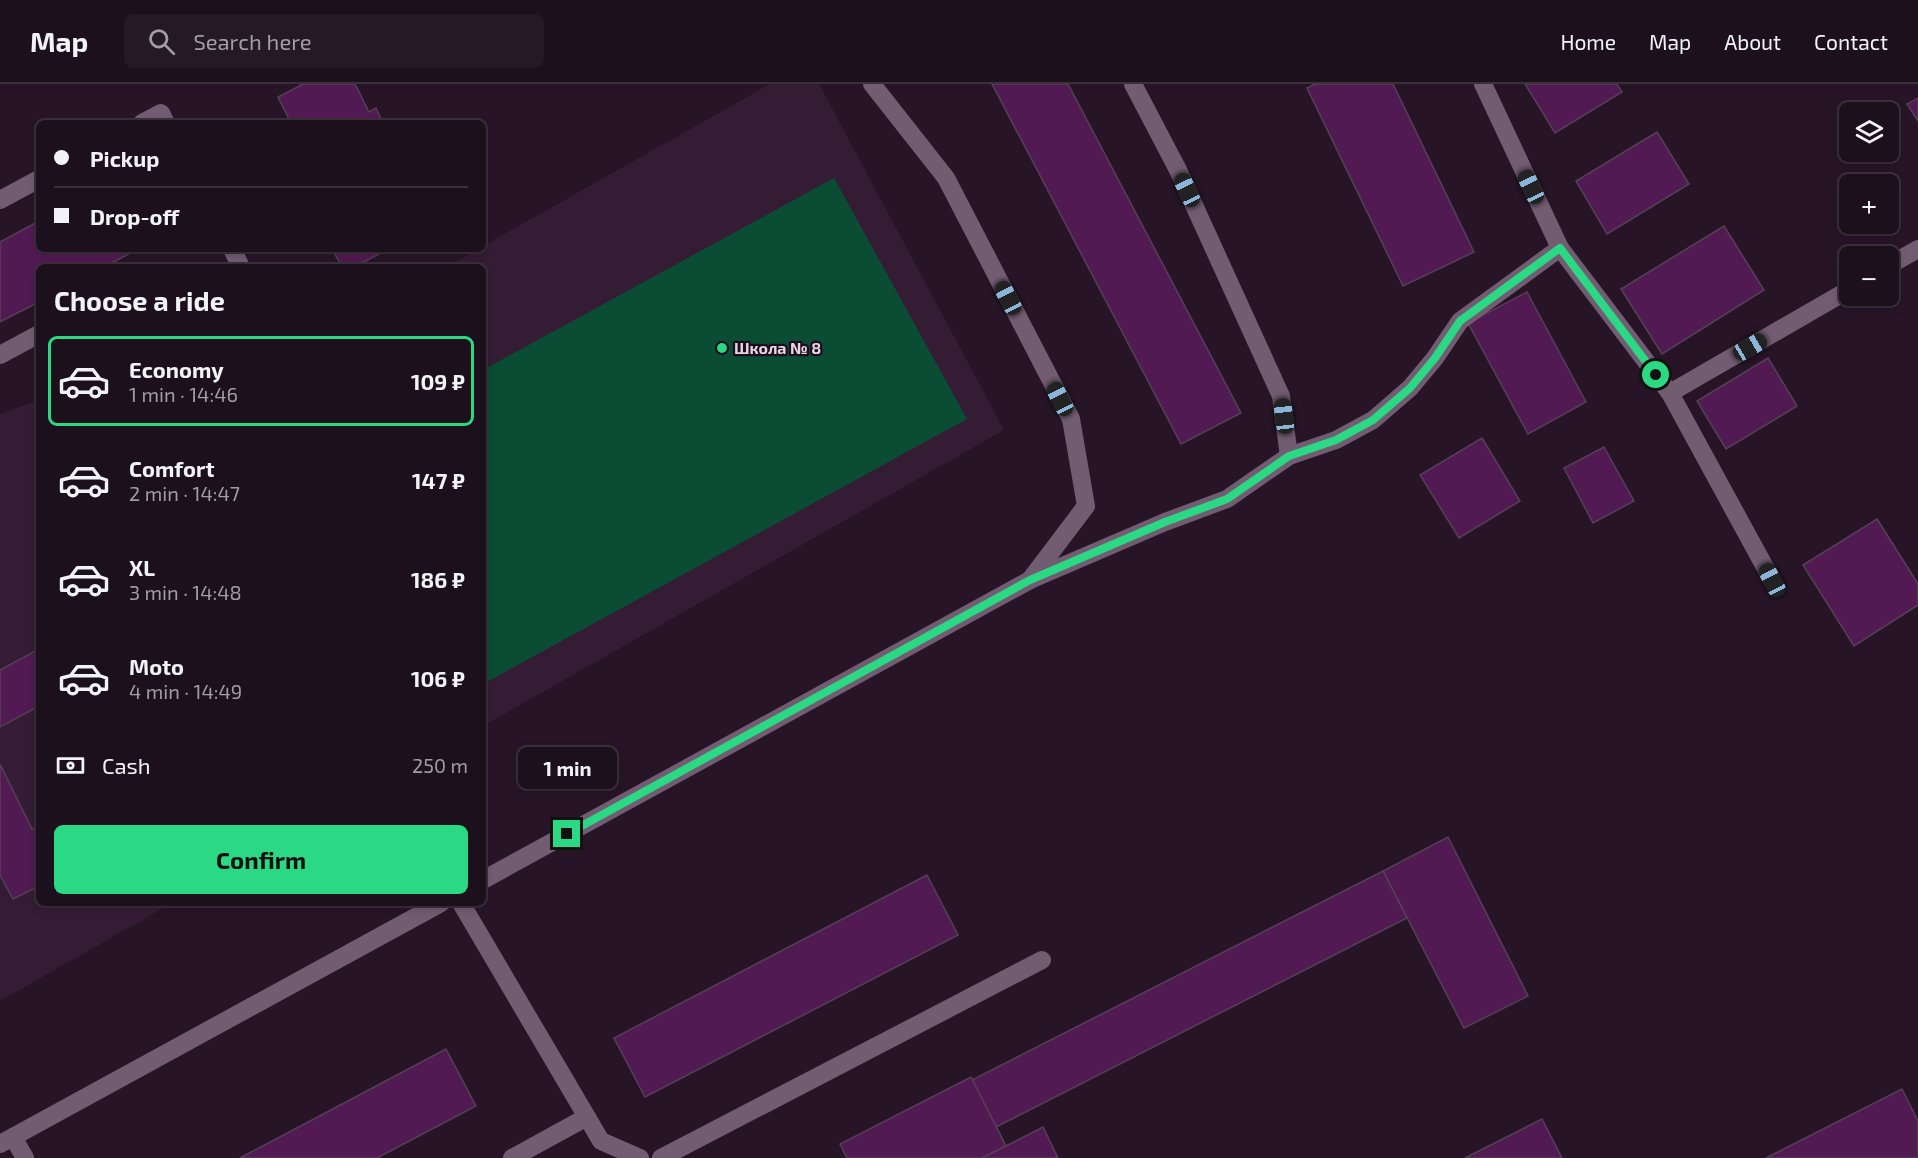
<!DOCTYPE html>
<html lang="en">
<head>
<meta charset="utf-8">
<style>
  :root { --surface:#1d101d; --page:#251926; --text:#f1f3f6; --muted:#a09da4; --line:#3b303b; --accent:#2bd884 }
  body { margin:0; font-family:"Exo 2",sans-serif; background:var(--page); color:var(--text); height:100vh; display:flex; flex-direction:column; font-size:22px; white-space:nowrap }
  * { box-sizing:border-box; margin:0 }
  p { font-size:20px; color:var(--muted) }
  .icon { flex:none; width:33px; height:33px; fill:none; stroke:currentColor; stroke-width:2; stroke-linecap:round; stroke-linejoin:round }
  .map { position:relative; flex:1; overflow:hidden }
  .side { position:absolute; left:36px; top:180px; width:450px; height:642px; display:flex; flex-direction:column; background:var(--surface); border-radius:9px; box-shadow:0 3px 9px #0003,0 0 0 2px var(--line) }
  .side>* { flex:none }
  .top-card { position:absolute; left:36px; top:36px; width:450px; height:132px; border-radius:9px; box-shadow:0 3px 9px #0003,0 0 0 2px var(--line); display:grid; align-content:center; height:132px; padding:0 18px; background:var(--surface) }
  .tools { position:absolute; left:1839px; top:18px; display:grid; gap:12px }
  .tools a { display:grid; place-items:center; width:60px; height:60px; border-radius:9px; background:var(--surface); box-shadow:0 3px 9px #0003,0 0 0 2px var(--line); font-size:30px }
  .end { position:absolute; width:27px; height:27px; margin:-14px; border:8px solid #2bd884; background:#111; box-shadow:0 0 0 3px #111 }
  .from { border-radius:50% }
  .bubble { position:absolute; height:42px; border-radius:9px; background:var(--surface); box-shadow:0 3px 9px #0003,0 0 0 2px var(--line); font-size:20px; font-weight:700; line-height:42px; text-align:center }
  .car { position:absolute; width:18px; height:36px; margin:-18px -9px; border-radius:8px; box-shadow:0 0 4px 2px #0007; background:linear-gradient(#222 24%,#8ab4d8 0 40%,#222 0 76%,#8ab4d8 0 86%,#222 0) }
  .top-card b { display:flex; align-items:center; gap:21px; height:57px; font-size:22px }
  .top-card b+b { border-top:2px solid var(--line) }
  .top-card i { width:15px; height:15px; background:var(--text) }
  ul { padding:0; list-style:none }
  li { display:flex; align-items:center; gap:18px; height:90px; margin:0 12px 9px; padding:0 6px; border:3px solid transparent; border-radius:9px }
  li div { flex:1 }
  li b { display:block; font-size:22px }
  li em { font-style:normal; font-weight:700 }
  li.current { border-color:var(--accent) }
  li>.icon { width:54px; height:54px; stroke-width:1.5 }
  h2 { padding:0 18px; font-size:27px; line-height:72px }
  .pay { display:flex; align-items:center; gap:15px; height:66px; padding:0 18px; font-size:22px }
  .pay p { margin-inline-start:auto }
  .action { display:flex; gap:12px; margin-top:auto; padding:12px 18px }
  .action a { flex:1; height:69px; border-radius:9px; background:var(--accent); color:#111; font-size:24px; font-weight:700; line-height:69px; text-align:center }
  header { display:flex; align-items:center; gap:36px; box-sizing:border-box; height:84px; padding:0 30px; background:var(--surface); border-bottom:2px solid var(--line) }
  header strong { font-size:28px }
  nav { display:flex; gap:33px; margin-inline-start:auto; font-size:21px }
  .search { width:420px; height:54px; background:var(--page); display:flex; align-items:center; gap:15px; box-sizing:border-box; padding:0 21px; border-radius:9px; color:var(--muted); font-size:22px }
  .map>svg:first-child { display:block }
  .built { fill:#341d34 }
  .green { fill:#0b4c34 }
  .building { fill:#521a53; stroke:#554055; stroke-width:1.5 }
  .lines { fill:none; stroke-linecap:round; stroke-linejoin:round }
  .service { stroke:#725c72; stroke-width:18 }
  .minor { stroke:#725c72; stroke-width:18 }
  .route { stroke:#2bd884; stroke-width:8 }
  .poi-dot { fill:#2bd884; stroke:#1e0c1e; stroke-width:2 }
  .labels { text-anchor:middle; stroke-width:4.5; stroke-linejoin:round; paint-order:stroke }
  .poi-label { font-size:16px; font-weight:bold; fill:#e3d6e2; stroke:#1e0c1e; text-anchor:start }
</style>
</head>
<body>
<header>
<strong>Map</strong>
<div class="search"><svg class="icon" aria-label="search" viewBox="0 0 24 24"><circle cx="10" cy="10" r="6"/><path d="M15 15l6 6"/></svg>Search here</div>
<nav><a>Home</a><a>Map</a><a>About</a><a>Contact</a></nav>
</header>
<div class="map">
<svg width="1918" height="1074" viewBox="0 0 1918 1074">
  <rect width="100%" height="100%" fill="#271527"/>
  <!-- built -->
  <g class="built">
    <path d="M770,0H819L1004,346L483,642V183H446L478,165H483V162Z"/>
    <path d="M39,316V819H172L0,917V330Z"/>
  </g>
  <!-- green -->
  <path class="green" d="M834,94L967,335L483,600V286Z"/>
  <!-- building -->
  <g class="building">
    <path d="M303,0H355L369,28L376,24L383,39H291L278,13Z"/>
    <path d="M992,0H1068L1241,329L1181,360Z"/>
    <path d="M1315,0H1393L1474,168L1403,202L1307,4Z"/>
    <path d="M1525,0H1617L1622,8L1555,49Z"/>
    <path d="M1918,14V37L1907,20Z"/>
    <path d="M1657,48L1689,100L1607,150L1576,97Z"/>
    <path d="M39,137V165H138L104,183H39V218L0,238V158Z"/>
    <path d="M1724,142L1764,206L1662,270L1621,205Z"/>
    <path d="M332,165H388L355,183H342Z"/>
    <path d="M1527,208L1586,318L1528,350L1468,239Z"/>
    <path d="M1768,274L1797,322L1726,365L1697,317Z"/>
    <path d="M1482,354L1520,417L1459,454L1420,391Z"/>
    <path d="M1604,363L1634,417L1593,439L1564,384Z"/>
    <path d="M1877,435L1918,500V521L1854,562L1803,481Z"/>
    <path d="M39,565V622L0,643V586Z"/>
    <path d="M0,680L32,745L39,742V802L13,815L0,791Z"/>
    <path d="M1448,753L1528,912L1464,944L1383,787Z"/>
    <path d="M1383,787L1407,834L996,1043L972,996Z"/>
    <path d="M927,791L958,851L645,1013L614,954Z"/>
    <path d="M446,965L476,1022L377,1074H240Z"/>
    <path d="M971,993L1006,1062L982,1074H847L840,1060Z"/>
    <path d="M1902,1005L1918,1037V1074H1766Z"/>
    <path d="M1542,1035L1562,1074H1465Z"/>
    <path d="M1043,1043L1058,1074H982L1006,1062Z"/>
  </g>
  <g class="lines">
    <!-- service -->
    <g class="service">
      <path d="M872,0L946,94L1071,335L1086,422L1030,496"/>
      <path d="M1888,182L1918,165"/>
      <path d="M1772,496L1670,309L1850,205"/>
      <path d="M13,1053L25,1074"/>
      <path d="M512,1074L587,1033"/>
    </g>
    <!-- minor -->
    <g class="minor">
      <path d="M1133,0L1178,86L1281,312L1289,372"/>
      <path d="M1483,0L1560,164L1670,309"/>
      <path d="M142,39L161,29L166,39"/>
      <path d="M0,116L39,95"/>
      <path d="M232,165L241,183"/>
      <path d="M0,271L39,250"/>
      <path d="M483,796L1030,496L1165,438L1227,415L1289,372L1336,356L1373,336L1410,304L1435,274L1460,237L1560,164"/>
      <path d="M461,819L601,1057L640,1074"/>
      <path d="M0,1060L441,819"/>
      <path d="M661,1074L1042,876"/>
    </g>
  </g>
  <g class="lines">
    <!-- route -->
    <path class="route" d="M567,750L1030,496L1165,438L1227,415L1289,372L1336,356L1373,336L1410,304L1435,274L1460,237L1560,164L1656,291"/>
  </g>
  <!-- markers -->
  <circle class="poi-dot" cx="722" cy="264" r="6"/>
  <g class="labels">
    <!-- poi labels -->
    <g class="poi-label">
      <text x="734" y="270">Школа № 8</text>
    </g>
  </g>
</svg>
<div class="tools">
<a><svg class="icon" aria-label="layers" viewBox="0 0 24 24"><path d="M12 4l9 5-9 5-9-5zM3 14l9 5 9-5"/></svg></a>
<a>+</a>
<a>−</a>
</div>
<i class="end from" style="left:1656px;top:291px"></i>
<i class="end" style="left:567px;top:750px"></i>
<div class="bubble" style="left:518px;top:663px;width:99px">1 min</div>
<i class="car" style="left:1531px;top:103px;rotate:335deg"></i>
<i class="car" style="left:1187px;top:106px;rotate:335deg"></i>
<i class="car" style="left:1008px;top:214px;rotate:332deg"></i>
<i class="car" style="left:1750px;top:263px;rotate:60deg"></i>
<i class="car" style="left:1060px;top:315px;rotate:333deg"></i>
<i class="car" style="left:1284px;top:332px;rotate:353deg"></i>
<i class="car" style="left:1772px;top:496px;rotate:332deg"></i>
<div class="top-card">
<b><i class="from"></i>Pickup</b>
<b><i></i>Drop-off</b>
</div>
<section class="side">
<h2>Choose a ride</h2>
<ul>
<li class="current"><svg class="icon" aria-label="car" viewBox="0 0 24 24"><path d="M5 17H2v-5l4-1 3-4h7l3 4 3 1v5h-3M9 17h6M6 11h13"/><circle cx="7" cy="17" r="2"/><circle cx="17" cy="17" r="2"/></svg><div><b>Economy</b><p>1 min · 14:46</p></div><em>109 ₽</em></li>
<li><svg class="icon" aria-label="car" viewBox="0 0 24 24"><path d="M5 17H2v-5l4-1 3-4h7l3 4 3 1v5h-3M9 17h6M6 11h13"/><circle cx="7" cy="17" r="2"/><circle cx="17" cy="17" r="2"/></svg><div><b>Comfort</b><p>2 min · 14:47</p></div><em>147 ₽</em></li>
<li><svg class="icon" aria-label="car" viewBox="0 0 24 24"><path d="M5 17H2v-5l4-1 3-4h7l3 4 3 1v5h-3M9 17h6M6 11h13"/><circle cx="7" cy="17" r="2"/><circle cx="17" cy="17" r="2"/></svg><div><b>XL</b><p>3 min · 14:48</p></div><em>186 ₽</em></li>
<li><svg class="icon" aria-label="car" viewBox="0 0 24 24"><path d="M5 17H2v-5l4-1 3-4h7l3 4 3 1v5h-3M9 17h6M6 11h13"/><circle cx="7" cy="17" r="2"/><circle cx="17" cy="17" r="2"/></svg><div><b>Moto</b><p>4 min · 14:49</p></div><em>106 ₽</em></li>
</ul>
<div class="pay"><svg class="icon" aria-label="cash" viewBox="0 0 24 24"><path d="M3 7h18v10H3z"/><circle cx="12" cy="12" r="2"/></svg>Cash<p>250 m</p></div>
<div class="action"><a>Confirm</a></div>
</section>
</div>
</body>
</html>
